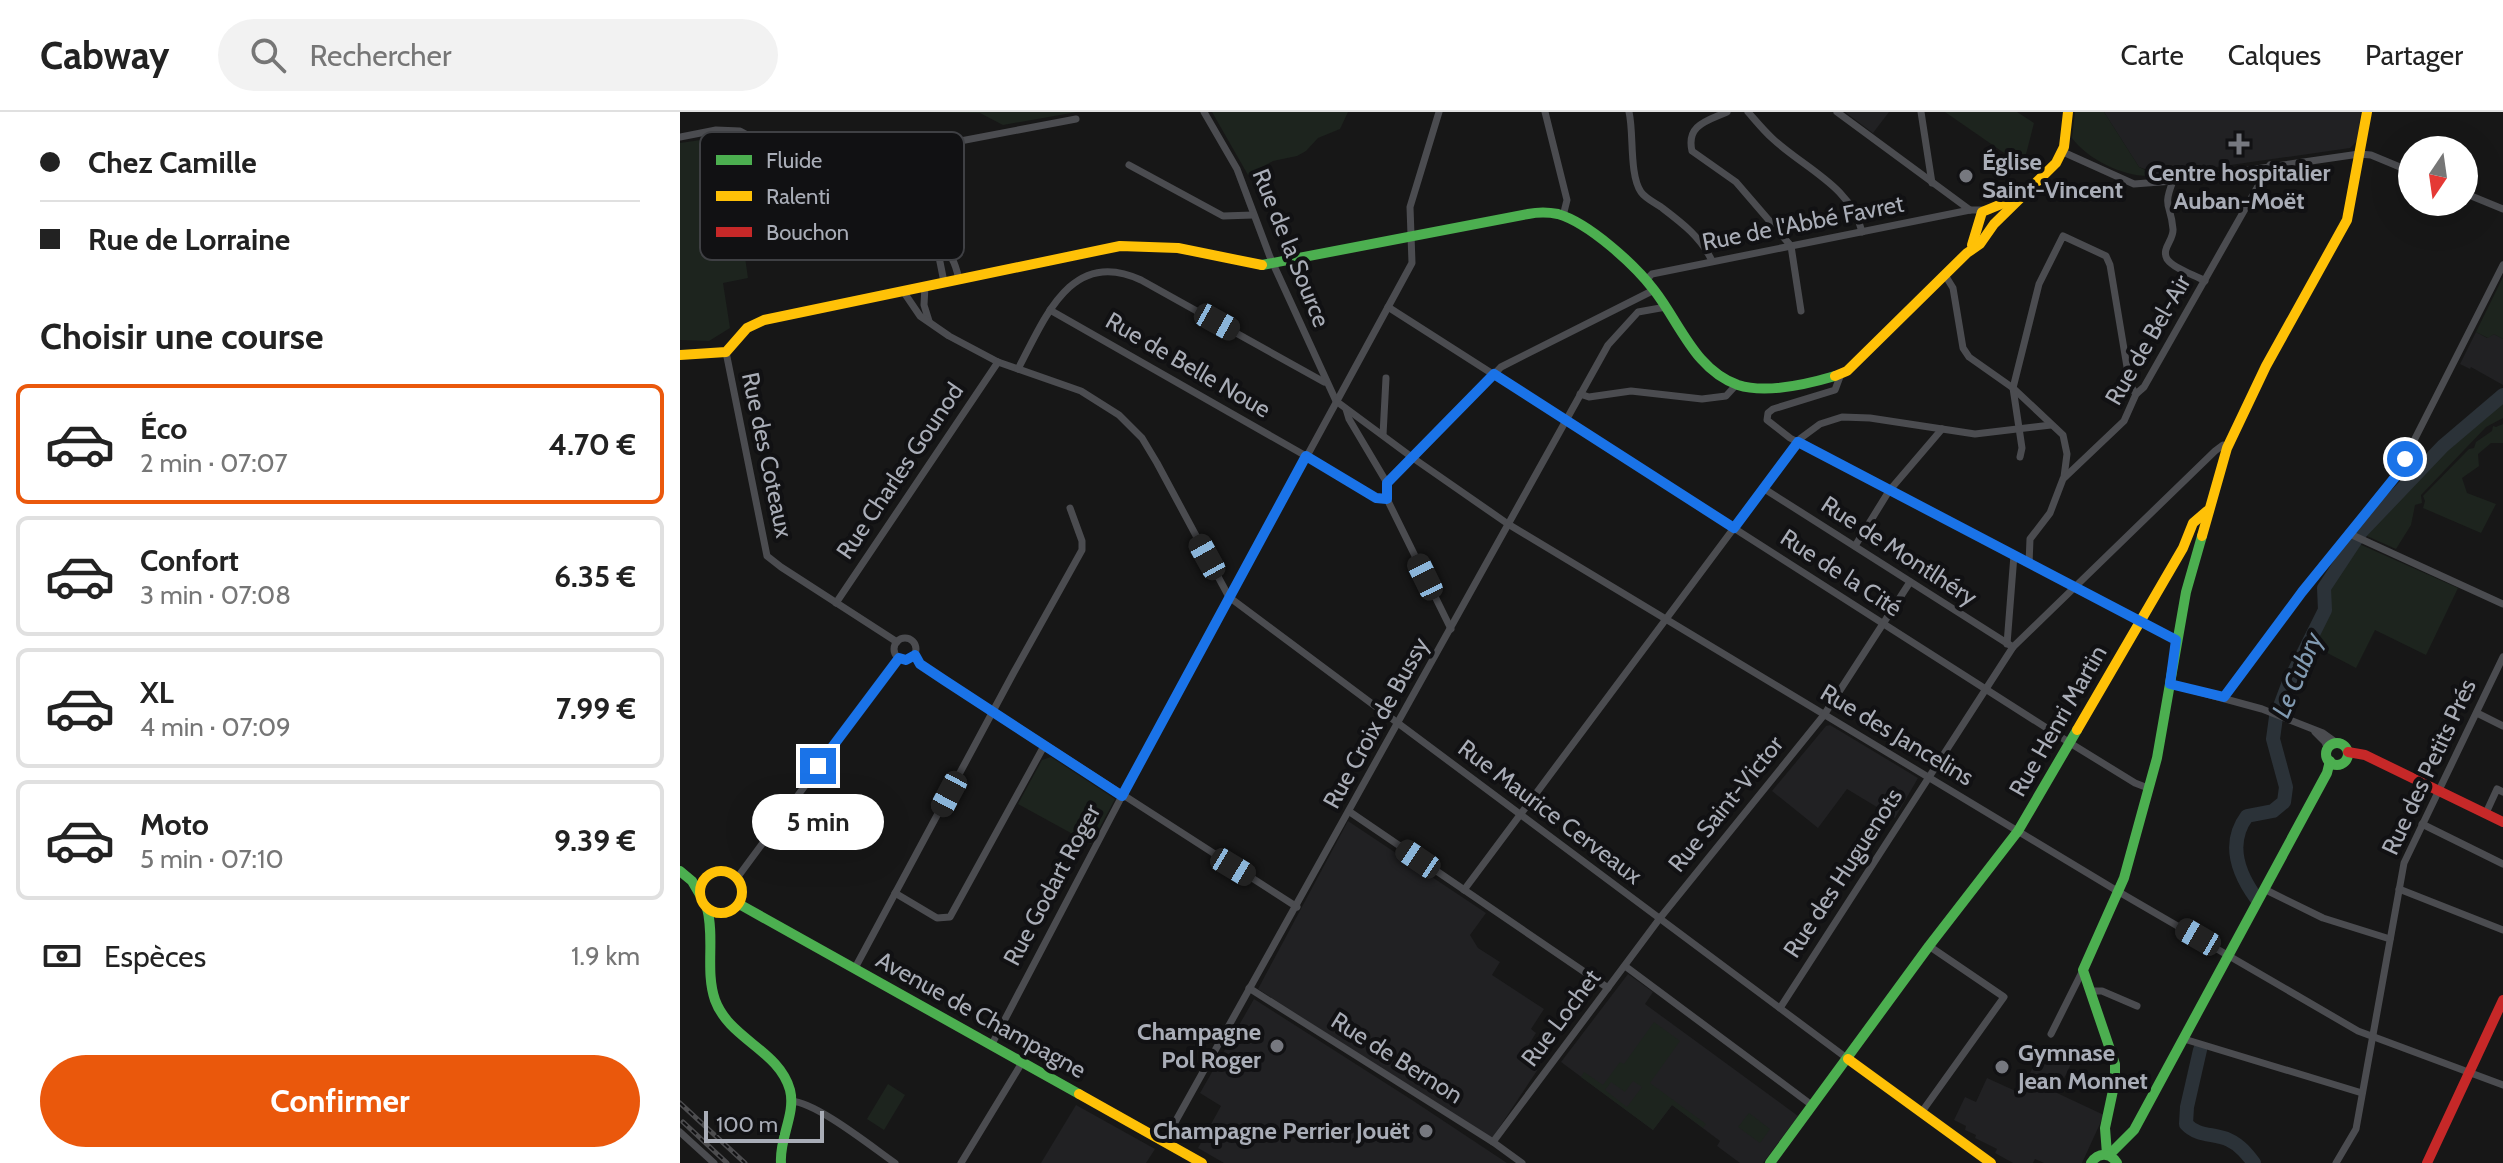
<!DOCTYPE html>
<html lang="fr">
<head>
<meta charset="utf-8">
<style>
  :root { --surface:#fff; --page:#f2f2f2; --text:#222; --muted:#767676; --line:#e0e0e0; --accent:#ea580c }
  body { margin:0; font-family:Cabin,sans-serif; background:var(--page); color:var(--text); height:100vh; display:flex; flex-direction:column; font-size:30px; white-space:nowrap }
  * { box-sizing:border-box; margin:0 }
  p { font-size:26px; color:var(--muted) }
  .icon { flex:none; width:44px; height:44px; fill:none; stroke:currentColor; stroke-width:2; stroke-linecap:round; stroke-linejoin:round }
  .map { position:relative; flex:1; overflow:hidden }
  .side { display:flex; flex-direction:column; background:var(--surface); width:680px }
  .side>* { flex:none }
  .top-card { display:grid; align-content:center; height:176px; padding:0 40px; background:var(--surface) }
  .needle { width:52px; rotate:193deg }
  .fabs { position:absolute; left:1718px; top:24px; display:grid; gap:16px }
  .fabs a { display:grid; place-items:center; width:80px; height:80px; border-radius:50%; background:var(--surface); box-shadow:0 8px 32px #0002; font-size:40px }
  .scale { position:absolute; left:24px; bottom:20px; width:120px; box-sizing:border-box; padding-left:8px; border:4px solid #a9adb7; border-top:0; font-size:22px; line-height:28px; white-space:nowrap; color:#a9adb7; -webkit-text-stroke:6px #111113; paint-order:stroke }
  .end { position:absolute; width:36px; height:36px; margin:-18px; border:10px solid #1a73e8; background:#fff; box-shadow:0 0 0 4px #fff }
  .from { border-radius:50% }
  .bubble { position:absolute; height:56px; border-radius:28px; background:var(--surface); box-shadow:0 8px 32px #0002; font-size:26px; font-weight:700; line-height:56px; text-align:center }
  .car { position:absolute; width:24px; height:48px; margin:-24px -12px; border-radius:10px; box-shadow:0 0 6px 2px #0007; background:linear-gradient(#222 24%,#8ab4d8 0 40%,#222 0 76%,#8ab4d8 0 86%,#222 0) }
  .top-card b { display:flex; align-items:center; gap:28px; height:76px; font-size:30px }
  .top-card b+b { border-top:2px solid var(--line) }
  .top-card i { width:20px; height:20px; background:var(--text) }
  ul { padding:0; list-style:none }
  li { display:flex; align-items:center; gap:24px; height:120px; margin:0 16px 12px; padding:0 24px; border:4px solid var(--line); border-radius:12px }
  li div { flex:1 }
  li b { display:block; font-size:30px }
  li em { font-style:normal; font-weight:700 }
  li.current { border-color:var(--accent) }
  li>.icon { width:72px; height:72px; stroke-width:1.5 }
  h2 { padding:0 40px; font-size:36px; line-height:96px }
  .pay { display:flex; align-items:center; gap:20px; height:88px; padding:0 40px; font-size:30px }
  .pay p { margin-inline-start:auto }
  .button { display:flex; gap:16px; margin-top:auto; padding:16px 40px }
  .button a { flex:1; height:92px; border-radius:48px; background:var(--accent); color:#fff; font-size:32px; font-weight:700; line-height:92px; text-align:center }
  header { display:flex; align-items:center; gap:48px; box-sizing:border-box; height:112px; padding:0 40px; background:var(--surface); border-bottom:2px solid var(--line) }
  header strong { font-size:38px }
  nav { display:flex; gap:44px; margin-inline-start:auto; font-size:28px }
  .search { width:560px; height:72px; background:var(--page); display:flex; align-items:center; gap:20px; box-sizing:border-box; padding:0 28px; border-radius:44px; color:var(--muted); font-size:30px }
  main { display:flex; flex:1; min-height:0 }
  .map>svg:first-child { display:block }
  .built { fill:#212123 }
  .green { fill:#1d241e; fill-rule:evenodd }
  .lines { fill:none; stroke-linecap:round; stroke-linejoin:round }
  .river { stroke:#2b3238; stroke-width:14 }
  .street { stroke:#4b4c50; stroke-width:7 }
  .fast { stroke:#4caf50; stroke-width:10 }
  .slow { stroke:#ffc107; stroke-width:10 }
  .jam { stroke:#c62828; stroke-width:10 }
  .rail-casing { stroke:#4c4c4e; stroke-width:5 }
  .rail { stroke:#111113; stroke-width:2; stroke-dasharray:6; stroke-linecap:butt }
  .route { stroke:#1a73e8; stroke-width:10 }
  .poi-dot { fill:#76787f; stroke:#111113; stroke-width:3 }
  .labels { text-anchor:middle; stroke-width:8; stroke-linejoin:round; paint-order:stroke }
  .poi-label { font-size:24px; font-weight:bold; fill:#a9adb7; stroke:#111113; text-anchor:start }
  .street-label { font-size:24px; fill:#a9adb7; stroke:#111113 }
  .water-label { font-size:26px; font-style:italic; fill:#819ab1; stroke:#111113 }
  .key { fill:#111113; stroke:#3f4044; stroke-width:2 }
  .key-label { font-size:22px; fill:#a9adb7 }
</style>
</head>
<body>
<header>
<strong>Cabway</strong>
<div class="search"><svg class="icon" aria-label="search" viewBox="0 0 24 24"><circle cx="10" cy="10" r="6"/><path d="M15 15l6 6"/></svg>Rechercher</div>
<nav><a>Carte</a><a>Calques</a><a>Partager</a></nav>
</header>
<main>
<section class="side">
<div class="top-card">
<b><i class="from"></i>Chez Camille</b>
<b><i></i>Rue de Lorraine</b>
</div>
<h2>Choisir une course</h2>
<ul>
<li class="current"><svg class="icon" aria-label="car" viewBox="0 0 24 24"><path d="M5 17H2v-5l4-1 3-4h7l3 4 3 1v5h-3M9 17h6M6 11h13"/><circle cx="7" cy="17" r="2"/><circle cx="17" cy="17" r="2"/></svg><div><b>Éco</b><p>2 min · 07:07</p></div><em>4.70 €</em></li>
<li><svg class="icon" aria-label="car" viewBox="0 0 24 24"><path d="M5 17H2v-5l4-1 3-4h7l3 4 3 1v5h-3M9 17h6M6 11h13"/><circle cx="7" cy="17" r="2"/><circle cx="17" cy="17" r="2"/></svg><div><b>Confort</b><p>3 min · 07:08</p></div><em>6.35 €</em></li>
<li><svg class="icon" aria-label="car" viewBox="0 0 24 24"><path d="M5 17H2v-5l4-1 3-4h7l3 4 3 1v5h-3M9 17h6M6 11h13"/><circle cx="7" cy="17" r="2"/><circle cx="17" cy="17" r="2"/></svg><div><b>XL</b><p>4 min · 07:09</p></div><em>7.99 €</em></li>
<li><svg class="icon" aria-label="car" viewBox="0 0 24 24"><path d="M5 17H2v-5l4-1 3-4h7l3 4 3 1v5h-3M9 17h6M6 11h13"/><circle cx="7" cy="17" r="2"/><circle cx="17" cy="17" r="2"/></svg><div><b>Moto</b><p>5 min · 07:10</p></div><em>9.39 €</em></li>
</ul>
<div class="pay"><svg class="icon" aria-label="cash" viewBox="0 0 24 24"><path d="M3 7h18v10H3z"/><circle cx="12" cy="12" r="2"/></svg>Espèces<p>1.9 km</p></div>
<div class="button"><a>Confirmer</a></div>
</section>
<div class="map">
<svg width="1823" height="1051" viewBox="0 0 1823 1051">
  <rect width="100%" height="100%" fill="#171717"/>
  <!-- built -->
  <g class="built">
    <path d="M1165,0H1209L1193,21Z"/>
    <path d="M1424,0H1681L1677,29L1670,36L1474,64L1473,60L1459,55Z"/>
    <path d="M1796,220L1807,226L1814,222L1823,227V273L1791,255L1790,257L1780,252Z"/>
    <path d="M1150,613L1238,666L1215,706L1167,677L1138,716L1092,679L1146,614Z"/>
    <path d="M668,709L806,801L790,823L798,836L820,850L812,863L864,897L851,917L856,921L843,942L860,954L811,1028L578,877Z"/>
    <path d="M948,862L973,880L965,892L1118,1004L1083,1051H1060L1037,1034L1040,1029L992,993L973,1018L881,950Z"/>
    <path d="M574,887L732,988L827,1051H544L518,1036L541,994L520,981Z"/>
    <path d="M1363,935L1392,950L1377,981L1424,1003L1402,1051H1364L1355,1047L1353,1051H1333L1315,1041L1317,1037L1295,1026L1296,1023L1285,1018L1286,1014L1274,1008L1285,985L1296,990L1307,966L1340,981Z"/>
    <path d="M396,993L475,1037L466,1051H361Z"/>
  </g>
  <!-- green -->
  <g class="green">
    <path d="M245,0H397L323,13L300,1Z"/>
    <path d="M532,0H668L660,17L638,26L626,39L617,44L593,49L568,63Z"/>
    <path d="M1265,0H1337L1354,11L1343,54Z"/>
    <path d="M1395,0H1424L1459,55L1469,60L1470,64C1444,65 1407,47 1392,26Z"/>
    <path d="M41,25L59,26L58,34L108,59L74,69L80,92L58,97L68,166L43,171L50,216L29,229L0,228V31Z"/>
    <path d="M1823,165V227L1814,222L1808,226L1796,220Z"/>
    <path d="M1823,280V306L1806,315L1741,383L1742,391L1735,393L1731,413L1716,437L1678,420L1760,333Z"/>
    <path d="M1823,312V331H1811L1798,342L1799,354L1782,366L1787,381L1816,392L1801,421L1743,396L1745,389L1743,384L1789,337L1794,336L1796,330L1812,319L1813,314L1816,315Z"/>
    <path d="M1677,431L1778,476L1746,543L1695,518L1676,556L1634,534L1649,498L1648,477Z"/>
    <path d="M371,645L435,687L411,732L338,692L362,648Z"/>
    <path d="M974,910L1000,929L970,971L1026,1012L1023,1016L992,993L973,1018L901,965L904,960L923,973L940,950L944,952ZM953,969L962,975L947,995L925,978L931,970L945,980Z"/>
    <path d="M208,972L225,983L204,1018L187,1007Z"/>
    <path d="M1069,1001L1090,1017L1080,1031L1058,1015Z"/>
  </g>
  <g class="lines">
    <!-- river -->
    <g class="river">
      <path d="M1576,786C1558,761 1547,731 1567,704L1593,699L1604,690L1606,675L1593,627L1596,605L1609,570L1645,498L1644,476L1681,420L1763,334L1823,283"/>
      <path d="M1520,938L1507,995L1506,1012C1518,1025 1534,1021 1549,1028C1560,1033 1567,1042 1574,1051"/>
    </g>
    <!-- street -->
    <g class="street">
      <path d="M524,0L557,57L590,145L656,289L733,346L707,371"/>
      <path d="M865,0L887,88L883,104"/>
      <path d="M949,0C954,20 949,63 961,80C965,86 975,91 981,95C1002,111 1021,125 1032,149"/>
      <path d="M1047,0C1027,9 1006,13 1012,39L1056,70L1111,134L1121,199"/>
      <path d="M1068,0C1076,9 1084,19 1093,27C1124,56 1172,75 1182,120"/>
      <path d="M1157,0L1290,98"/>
      <path d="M1241,0L1252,71"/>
      <path d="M0,25L36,18L60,19L194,92"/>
      <path d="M1383,40L1454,72L1493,69L1679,42L1691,43L1732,60"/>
      <path d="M449,53L543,104L573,103"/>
      <path d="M1493,69C1482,97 1491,91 1493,117C1494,128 1481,136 1487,147C1494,157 1515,163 1525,169"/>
      <path d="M1784,81L1823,97"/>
      <path d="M257,135C230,119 183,104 194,65C198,48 213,43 228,39L396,7"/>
      <path d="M1265,163L1273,176L1283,236L1289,245L1333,276L1383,323L1387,342L1384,365"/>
      <path d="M966,168L972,162L1290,98H1307"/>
      <path d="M264,170L257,135C273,142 275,151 279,167"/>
      <path d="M245,174L244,193L249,209"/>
      <path d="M974,178L821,255L733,346L828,412L1439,780L1678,919L1823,973"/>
      <path d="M223,179L240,204L269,224L318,250L401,279L439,303L462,326L477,351L549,485L1168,947"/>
      <path d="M708,195L1390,631L1455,671L1468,676"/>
      <path d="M370,198L626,344L696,386L707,387"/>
      <path d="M46,240L87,444L101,455L217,530"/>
      <path d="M338,257C365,206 391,135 461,168L644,270"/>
      <path d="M1161,262L1155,278L1093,297L1088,301L1087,308L1110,326L1496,528"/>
      <path d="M900,282L909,285L951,279L1022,287L1046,284L1057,272"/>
      <path d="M666,297L669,307L707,371V387L771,517"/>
      <path d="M703,323L706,266"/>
      <path d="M1340,345L1342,336L1333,276L1359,172L1383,124L1426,144L1430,153L1450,273L1456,282"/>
      <path d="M1083,376L1333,535"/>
      <path d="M1670,422L1823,492"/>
      <path d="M1175,434L1209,379L1262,317"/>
      <path d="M1349,452L1350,427L1370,401L1383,367L1444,309L1456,282L1464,275L1590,53"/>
      <path d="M156,491L318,250"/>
      <circle cx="225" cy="537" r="11"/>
      <path d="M1327,532L1334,443"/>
      <path d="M235,543L240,552L617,795"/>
      <path d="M1490,572L1582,597L1643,621L1657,631"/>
      <path d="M1544,585L1622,480L1716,364L1823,153"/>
      <path d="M1797,601L1823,614"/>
      <path d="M1635,620L1645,630L1648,638"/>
      <path d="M670,700L928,876"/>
      <path d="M1806,701L1817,677L1823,680"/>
      <path d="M1742,712L1823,752"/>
      <path d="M57,766L219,546"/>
      <path d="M1584,777L1643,806L1710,827"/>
      <path d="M1719,777L1823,818"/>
      <path d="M784,778L1121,326L1140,312L1162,305L1190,306L1295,322L1371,313"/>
      <path d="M215,781L257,806L270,805L364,634"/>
      <path d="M945,854L1133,994"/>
      <path d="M175,856L334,560L402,438V429L390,396"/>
      <path d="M569,876L813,1030L842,1051"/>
      <path d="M1410,879H1422L1457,894"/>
      <path d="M1100,896L1333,535L1535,339L1543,333L1547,336"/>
      <path d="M1371,922L1403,858"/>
      <path d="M1504,927L1682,981"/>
      <path d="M312,932L442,684L732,151L730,95L759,0"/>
      <path d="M111,989C136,990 192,1035 215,1051"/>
      <path d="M1241,1001L1324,885L1249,834"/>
      <path d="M0,1020L34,1051"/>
      <path d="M484,1030L928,233L958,200L986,195"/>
      <path d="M813,1030L980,806L1144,603L1230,470"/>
      <path d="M281,1051L343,949"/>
      <path d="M1656,1051L1676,1017L1724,751L1823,545"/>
    </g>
    <!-- fast -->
    <g class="fast">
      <path d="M582,153L848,102C858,100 868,100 878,102C909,111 955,153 974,178C1000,211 1015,258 1058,273C1086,282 1128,272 1155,264"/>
      <circle cx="1657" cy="642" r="11"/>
      <path d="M0,759L12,769L19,781"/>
      <path d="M59,792L399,982"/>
      <path d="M27,796C35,826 25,859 35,888C49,927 99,938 110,978C116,1002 99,1026 101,1051"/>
      <path d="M1427,1042L1425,1016L1435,969V952L1403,858L1444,766L1477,646L1506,480L1522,424"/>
      <path d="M1429,1043L1454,1018L1647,661L1650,649"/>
      <path d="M1090,1051L1249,834L1338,719L1397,618"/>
      <path d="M1411,1051C1418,1040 1430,1040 1437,1051"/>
    </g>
    <!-- slow -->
    <g class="slow">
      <path d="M1292,133L1302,100L1336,86"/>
      <path d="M0,243L46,240L67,216L84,208L440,134L498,136L582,153"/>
      <path d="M1155,264L1167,259L1287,141L1300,132L1314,112L1376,51L1384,35L1388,0"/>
      <path d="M1522,424L1547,336L1586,254L1667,108L1687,0"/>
      <path d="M1397,618L1503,436L1513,411L1527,399"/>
      <circle cx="41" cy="780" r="21"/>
      <path d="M1168,947L1311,1051"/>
      <path d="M399,982L522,1051"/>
    </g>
    <!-- jam -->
    <g class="jam">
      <path d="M1668,640L1685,643L1823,710"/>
      <path d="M1747,1051L1823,888"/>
    </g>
    <defs>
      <g id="rail">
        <path d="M0,991L65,1051"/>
        <path d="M3,1010L47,1051"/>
      </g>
    </defs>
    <!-- rail casing -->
    <use href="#rail" class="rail-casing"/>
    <!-- rail -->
    <use href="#rail" class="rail"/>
  </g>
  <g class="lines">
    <!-- route -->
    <path class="route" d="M138,654L219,546L226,548L235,543L240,552L264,568L442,684L626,344L696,386L707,387V371L814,262L1054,416L1118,330L1496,528L1490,572L1544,585L1622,480L1716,364L1725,347"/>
  </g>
  <!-- markers -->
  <g class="poi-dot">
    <path d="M1555 20h8v8h8v8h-8v8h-8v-8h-8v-8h8z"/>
    <circle cx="1286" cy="64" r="8"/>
    <circle cx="597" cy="934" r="8"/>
    <circle cx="1322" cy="955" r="8"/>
    <circle cx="746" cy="1019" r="8"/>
  </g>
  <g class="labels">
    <!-- poi labels -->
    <g class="poi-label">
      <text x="1302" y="58">Église<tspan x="1302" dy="28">Saint-Vincent</tspan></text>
      <text x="1559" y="69" text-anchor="middle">Centre hospitalier<tspan x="1559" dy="28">Auban-Moët</tspan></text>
      <text x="581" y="928" text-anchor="end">Champagne<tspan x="581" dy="28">Pol Roger</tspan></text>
      <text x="1338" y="949">Gymnase<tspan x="1338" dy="28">Jean Monnet</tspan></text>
      <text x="730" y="1027" text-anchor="end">Champagne Perrier Jouët</text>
    </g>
    <!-- street labels -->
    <g class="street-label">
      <text transform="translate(1123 111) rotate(-11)" y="8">Rue de l'Abbé Favret</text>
      <text transform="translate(611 136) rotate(68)" y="8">Rue de la Source</text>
      <text transform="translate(1468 228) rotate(-60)" y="8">Rue de Bel-Air</text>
      <text transform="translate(508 253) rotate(30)" y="8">Rue de Belle Noue</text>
      <text transform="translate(87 343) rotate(78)" y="8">Rue des Coteaux</text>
      <text transform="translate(220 359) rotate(-56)" y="8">Rue Charles Gounod</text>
      <text transform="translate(1219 439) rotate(33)" y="8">Rue de Montlhéry</text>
      <text transform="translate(1161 461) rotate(33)" y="8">Rue de la Cité</text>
      <text transform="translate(1378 609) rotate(-60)" y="8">Rue Henri Martin</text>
      <text transform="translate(696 611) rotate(-61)" y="8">Rue Croix de Bussy</text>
      <text transform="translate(1217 623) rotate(31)" y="8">Rue des Jancelins</text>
      <text transform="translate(1749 655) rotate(-65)" y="8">Rue des Petits Prés</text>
      <text transform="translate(1046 692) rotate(-51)" y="8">Rue Saint-Victor</text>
      <text transform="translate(870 700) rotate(37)" y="8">Rue Maurice Cerveaux</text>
      <text transform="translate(1163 761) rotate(-57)" y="8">Rue des Huguenots</text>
      <text transform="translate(372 773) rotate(-62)" y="8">Rue Godart Roger</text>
      <text transform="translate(301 903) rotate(29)" y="8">Avenue de Champagne</text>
      <text transform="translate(881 906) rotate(-53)" y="8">Rue Lochet</text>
      <text transform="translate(717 946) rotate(32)" y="8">Rue de Bernon</text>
    </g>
    <!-- water labels -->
    <g class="water-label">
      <text transform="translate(1617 563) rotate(-67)" y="9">Le Cubry</text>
    </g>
  </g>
  <!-- legend -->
  <rect x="20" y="20" width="264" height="128" rx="12" class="key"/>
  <rect x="36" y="43" width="36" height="10" fill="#4caf50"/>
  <rect x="36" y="79" width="36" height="10" fill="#ffc107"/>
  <rect x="36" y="115" width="36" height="10" fill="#c62828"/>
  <g class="key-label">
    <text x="86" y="56">Fluide</text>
    <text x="86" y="92">Ralenti</text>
    <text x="86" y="128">Bouchon</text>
  </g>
</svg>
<div class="fabs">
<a><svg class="needle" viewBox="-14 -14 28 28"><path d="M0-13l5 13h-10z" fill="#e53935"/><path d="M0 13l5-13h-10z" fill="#767676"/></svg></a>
</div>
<div class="scale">100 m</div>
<i class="end from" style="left:1725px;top:347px"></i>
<i class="end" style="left:138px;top:654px"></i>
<div class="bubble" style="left:72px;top:682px;width:132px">5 min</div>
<i class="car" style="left:537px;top:210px;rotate:119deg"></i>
<i class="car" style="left:527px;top:445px;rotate:331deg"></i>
<i class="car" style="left:745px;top:465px;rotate:334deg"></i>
<i class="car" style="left:269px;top:682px;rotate:208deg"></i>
<i class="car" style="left:738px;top:747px;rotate:304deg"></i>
<i class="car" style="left:553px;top:755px;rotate:121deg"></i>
<i class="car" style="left:1518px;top:825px;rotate:300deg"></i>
</div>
</main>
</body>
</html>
